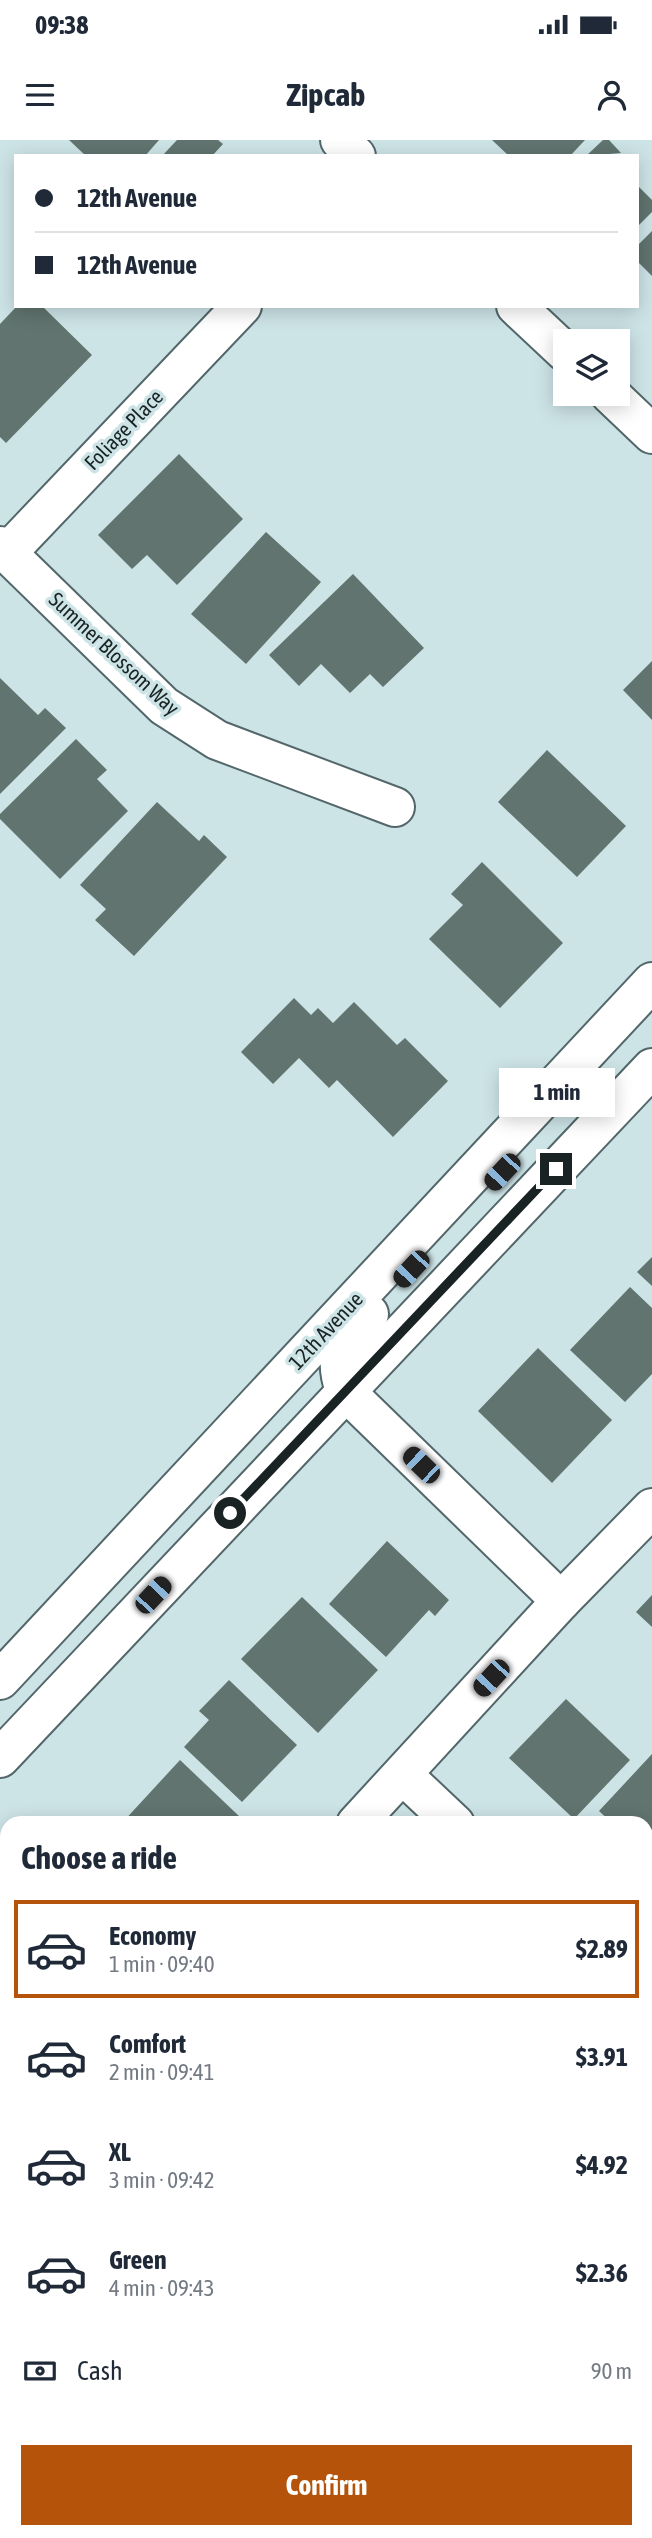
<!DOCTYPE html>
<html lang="en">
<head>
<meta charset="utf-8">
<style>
  :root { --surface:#fff; --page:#f2f2f3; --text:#1f2937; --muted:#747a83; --line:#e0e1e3; --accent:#b45309 }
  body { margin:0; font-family:"Asap Condensed",sans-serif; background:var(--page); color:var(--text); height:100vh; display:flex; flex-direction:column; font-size:26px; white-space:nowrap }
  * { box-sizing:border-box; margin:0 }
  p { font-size:23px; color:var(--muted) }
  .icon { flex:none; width:38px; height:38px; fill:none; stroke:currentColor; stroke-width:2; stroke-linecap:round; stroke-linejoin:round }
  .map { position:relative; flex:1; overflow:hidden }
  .drawer { position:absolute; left:0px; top:1676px; width:653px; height:723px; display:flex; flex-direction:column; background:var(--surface); border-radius:21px 21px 0 0; box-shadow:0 4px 18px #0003 }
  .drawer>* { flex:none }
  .top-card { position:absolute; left:14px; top:14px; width:625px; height:154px; border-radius:0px; box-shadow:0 4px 18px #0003; display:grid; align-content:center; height:154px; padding:0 21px; background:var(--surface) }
  .controls { position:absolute; left:553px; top:189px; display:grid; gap:14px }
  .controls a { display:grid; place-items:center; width:77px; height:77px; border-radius:0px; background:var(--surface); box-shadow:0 4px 18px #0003; font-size:35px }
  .end { position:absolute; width:32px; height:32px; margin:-16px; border:9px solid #1a2324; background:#fff; box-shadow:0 0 0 4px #fff }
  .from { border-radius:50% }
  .bubble { position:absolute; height:49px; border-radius:0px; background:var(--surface); box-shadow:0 4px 18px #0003; font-size:23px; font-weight:700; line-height:49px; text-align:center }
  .car { position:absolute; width:21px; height:42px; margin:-21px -10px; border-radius:9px; box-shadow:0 0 5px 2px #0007; background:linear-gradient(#222 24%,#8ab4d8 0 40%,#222 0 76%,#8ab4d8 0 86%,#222 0) }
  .top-card b { display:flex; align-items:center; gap:24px; height:66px; font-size:26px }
  .top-card b+b { border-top:2px solid var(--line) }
  .top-card i { width:18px; height:18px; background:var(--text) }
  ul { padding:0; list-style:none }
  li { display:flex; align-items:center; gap:21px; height:98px; margin:0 14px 10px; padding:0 7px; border:4px solid transparent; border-radius:0px }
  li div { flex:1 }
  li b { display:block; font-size:26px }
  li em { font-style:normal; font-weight:700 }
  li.current { border-color:var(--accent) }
  li>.icon { width:63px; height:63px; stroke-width:1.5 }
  h2 { padding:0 21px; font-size:32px; line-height:84px }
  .pay { display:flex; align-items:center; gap:18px; height:77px; padding:0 21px; font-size:26px }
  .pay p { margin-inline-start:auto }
  .cta { display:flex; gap:14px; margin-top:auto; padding:14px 21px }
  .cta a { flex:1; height:80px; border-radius:0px; background:var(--accent); color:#fff; font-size:28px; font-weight:700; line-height:80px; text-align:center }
  .status { display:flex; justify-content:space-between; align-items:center; height:49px; padding:0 35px; background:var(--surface); direction:ltr }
  .status svg { height:19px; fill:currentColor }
  header { display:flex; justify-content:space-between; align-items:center; height:91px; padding:0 21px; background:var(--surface); font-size:32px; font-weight:700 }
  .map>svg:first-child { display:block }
  .building { fill:#61746f }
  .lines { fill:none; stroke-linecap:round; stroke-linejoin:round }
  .minor-casing { stroke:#53676a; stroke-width:42 }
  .minor { stroke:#fff; stroke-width:38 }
  .route { stroke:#1a2324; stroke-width:9 }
  .labels { text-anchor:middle; stroke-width:7; stroke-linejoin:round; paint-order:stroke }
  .street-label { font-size:21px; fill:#1a2324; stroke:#cde4e7 }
</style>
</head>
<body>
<div class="status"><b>09:38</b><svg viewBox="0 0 49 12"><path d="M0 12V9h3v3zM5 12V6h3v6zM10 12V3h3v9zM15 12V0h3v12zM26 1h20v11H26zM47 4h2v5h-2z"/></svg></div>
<header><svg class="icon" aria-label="menu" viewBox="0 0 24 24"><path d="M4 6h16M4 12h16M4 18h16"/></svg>Zipcab<svg class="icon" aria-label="person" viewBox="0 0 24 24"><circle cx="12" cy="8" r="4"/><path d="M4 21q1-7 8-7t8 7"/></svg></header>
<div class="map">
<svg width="652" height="2398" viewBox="0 0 652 2398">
  <rect width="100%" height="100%" fill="#cde4e7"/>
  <!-- building -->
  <g class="building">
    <path d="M69,0H159L145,16H86Z"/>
    <path d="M177,0H218L223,4L212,16H162Z"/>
    <path d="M492,0H585L570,16H509Z"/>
    <path d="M603,0H609L621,13L586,16Z"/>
    <path d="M637,45L652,60V72L637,87Z"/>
    <path d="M652,91V136L637,121V106Z"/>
    <path d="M17,166H42L92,215L6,303L0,297V184Z"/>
    <path d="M179,314L243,379L177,445L147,415L132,429L98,395Z"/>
    <path d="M266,392L321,442L246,524L191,474Z"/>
    <path d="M353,434L424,508L383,547L370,534L350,553L321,524L299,546L269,515Z"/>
    <path d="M652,521V580L623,550Z"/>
    <path d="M0,538L38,575L45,568L66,588L0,654Z"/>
    <path d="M76,599L107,630L97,639L128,671L60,739L0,679V674Z"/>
    <path d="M547,610L626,686L577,737L498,662Z"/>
    <path d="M157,662L199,701L204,695L227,717L134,816L95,780L106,769L80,745Z"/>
    <path d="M482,722L563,803L500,868L429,799L463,765L451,754Z"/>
    <path d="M294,858L311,875L318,868L333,883L354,862L397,905L405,898L448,941L393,997L337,940L329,948L299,918L273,944L241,912Z"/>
    <path d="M652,1117V1146L637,1132Z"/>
    <path d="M630,1147L652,1168V1234L625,1262L570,1210Z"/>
    <path d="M538,1208L612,1280L552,1343L478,1271Z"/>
    <path d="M387,1401L449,1460L435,1476L429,1470L386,1517L329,1464Z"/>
    <path d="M652,1455V1487L636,1472Z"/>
    <path d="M302,1457L378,1530L318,1593L241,1519Z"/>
    <path d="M229,1540L297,1605L242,1662L184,1607L209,1580L199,1571Z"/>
    <path d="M566,1559L630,1620L574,1679L509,1618Z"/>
    <path d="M652,1614V1747L650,1750L646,1746V1684H613L599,1671Z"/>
    <path d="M180,1620L240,1677L233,1684H121Z"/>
    <path d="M7,1796V1854L0,1848V1803Z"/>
    <path d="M646,1975L652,1981V2012L646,2019Z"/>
    <path d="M652,2042V2099L646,2092V2048Z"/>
    <path d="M7,2048V2124L0,2131V2055Z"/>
    <path d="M646,2274L652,2280V2316L646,2322Z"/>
  </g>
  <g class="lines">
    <defs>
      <g id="minor">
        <path d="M340,0L356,16"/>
        <path d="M516,166L565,212"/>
        <path d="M610,254L652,294"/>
        <path d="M0,406L164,566L217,600L395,667"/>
        <path d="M7,413L242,166"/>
        <path d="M369,1174C343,1201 332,1214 345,1251L561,1461"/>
        <path d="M0,1540L652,842"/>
        <path d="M0,1618L652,928"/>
        <path d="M403,1635L455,1684"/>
        <path d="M356,1684L561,1461L652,1368"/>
        <path d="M646,1862L652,1868"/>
        <path d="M0,2319L7,2326"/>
        <path d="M74,2392L80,2398"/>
        <path d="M523,2392L529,2398"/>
        <path d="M286,2398L291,2392"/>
      </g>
    </defs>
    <!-- minor casing -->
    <use href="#minor" class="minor-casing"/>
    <!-- minor -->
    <use href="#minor" class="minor"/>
  </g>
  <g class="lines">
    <!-- route -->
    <path class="route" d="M230,1373L556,1029"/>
  </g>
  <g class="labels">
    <!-- street labels -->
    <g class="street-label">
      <text transform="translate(124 290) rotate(-46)" y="7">Foliage Place</text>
      <text transform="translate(114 514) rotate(43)" y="7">Summer Blossom Way</text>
      <text transform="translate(326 1191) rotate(-47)" y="7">12th Avenue</text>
    </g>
  </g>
</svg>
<div class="controls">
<a><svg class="icon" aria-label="layers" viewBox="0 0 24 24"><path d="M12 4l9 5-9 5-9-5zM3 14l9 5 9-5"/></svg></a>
</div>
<i class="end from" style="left:230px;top:1373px"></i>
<i class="end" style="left:556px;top:1029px"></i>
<div class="bubble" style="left:499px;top:928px;width:116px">1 min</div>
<i class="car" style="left:502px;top:1032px;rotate:223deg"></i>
<i class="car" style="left:411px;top:1129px;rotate:223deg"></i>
<i class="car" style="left:421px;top:1325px;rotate:314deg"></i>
<i class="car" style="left:153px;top:1455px;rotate:43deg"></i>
<i class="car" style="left:491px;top:1538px;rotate:223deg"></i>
<div class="top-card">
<b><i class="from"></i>12th Avenue</b>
<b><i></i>12th Avenue</b>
</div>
<section class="drawer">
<h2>Choose a ride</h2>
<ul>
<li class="current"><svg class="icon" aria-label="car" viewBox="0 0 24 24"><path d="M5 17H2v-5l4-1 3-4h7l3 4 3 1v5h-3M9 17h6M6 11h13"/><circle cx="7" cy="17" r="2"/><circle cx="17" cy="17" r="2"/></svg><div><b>Economy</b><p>1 min · 09:40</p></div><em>$2.89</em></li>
<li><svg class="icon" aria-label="car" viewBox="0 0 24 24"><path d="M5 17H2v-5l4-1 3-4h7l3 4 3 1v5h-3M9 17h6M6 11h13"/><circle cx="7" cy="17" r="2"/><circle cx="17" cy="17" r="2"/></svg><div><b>Comfort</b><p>2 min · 09:41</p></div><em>$3.91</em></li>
<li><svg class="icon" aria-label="car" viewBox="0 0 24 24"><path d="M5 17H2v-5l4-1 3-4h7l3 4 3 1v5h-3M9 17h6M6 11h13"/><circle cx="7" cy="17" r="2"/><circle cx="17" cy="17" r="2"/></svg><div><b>XL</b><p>3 min · 09:42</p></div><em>$4.92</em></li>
<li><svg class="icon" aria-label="car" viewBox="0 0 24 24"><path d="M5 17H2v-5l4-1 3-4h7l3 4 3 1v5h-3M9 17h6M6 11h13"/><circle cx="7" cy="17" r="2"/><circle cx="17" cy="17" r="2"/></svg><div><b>Green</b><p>4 min · 09:43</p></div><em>$2.36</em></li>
</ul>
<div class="pay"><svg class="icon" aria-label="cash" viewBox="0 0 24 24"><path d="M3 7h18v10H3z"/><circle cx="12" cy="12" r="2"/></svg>Cash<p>90 m</p></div>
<div class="cta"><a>Confirm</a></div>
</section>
</div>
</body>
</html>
